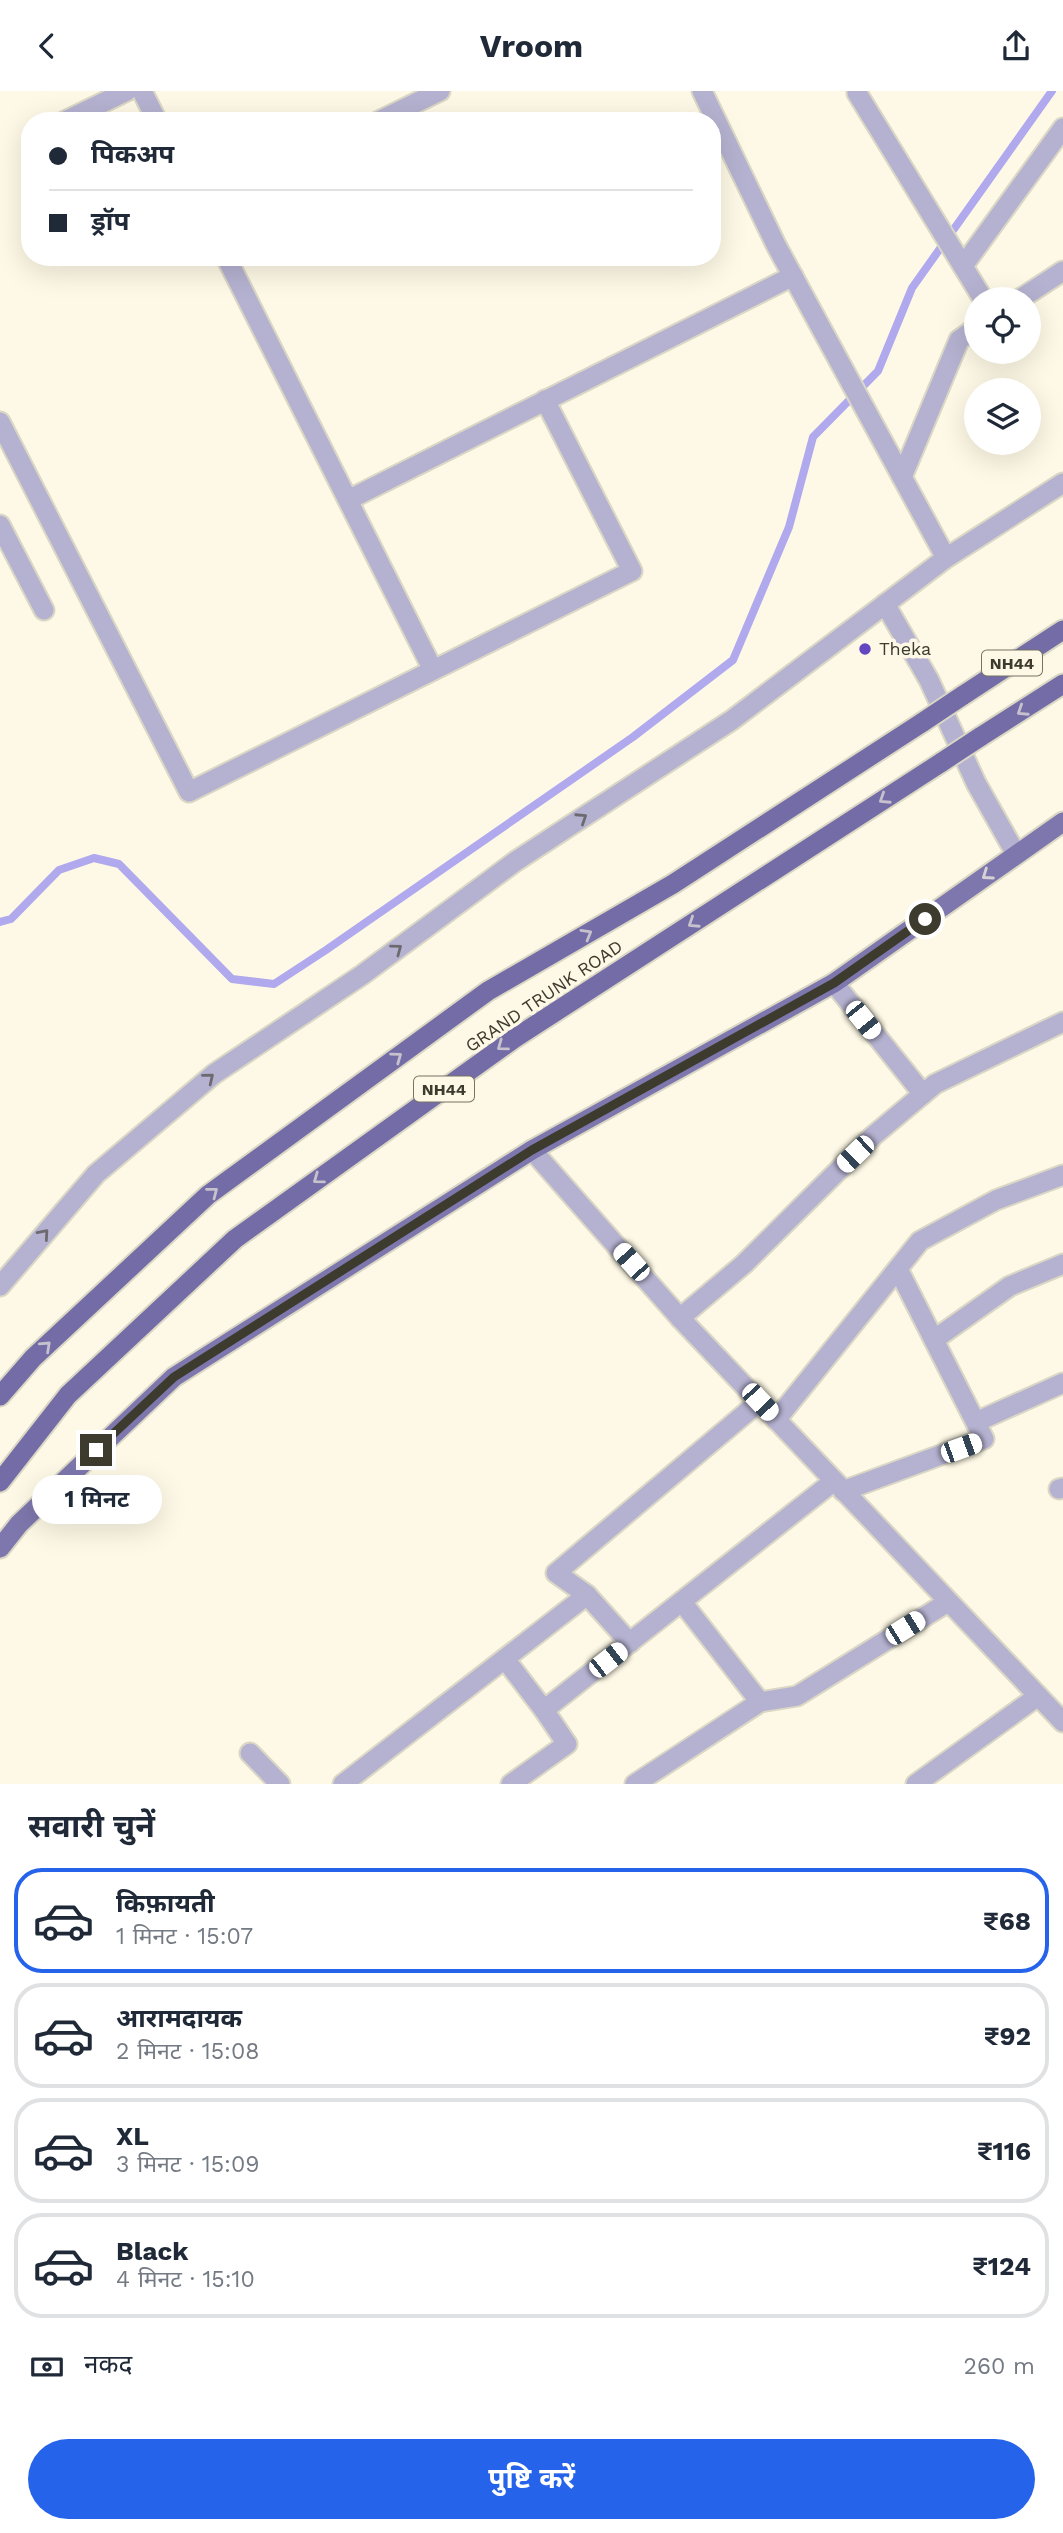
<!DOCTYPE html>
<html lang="hi">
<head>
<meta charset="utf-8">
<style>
  :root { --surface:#fff; --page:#f2f2f3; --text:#1f2937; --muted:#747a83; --line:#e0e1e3; --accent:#2563eb }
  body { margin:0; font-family:"Work Sans","Noto Sans Devanagari",sans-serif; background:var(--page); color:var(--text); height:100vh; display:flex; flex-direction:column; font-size:26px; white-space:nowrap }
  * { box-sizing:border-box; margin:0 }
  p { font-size:23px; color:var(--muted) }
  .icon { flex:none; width:38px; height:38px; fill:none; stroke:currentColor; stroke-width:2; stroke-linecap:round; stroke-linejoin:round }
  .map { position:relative; height:1693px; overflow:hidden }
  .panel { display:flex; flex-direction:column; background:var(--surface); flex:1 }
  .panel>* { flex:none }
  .top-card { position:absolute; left:21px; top:21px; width:700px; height:154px; border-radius:28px; box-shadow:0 7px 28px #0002; display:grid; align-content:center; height:154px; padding:0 28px; background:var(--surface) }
  .controls { position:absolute; left:964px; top:196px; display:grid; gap:14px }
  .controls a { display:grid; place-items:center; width:77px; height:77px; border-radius:50%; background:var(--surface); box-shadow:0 7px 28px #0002; font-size:35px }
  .end { position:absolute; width:32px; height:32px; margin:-16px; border:9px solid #3d3a2e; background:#fff; box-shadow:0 0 0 4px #fff }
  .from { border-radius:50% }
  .bubble { position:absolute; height:49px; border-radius:24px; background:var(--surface); box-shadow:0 7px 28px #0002; font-size:23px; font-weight:700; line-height:49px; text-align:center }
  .car { position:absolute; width:21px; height:42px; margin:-21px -10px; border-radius:9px; box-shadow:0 0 5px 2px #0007; background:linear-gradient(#fff 24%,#345 0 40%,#fff 0 76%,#345 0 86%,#fff 0) }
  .top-card b { display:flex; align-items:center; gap:24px; height:66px; font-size:26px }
  .top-card b+b { border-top:2px solid var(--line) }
  .top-card i { width:18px; height:18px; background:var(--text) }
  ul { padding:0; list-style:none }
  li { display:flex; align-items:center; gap:21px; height:105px; margin:0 14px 10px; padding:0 14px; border:4px solid var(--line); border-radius:28px }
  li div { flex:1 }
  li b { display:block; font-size:26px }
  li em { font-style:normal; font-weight:700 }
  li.current { border-color:var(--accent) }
  li>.icon { width:63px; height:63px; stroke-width:1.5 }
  h2 { padding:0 28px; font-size:32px; line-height:84px }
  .pay { display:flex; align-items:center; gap:18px; height:77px; padding:0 28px; font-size:26px }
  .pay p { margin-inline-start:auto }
  .button { display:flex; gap:14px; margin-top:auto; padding:14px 28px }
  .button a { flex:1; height:80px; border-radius:42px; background:var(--accent); color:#fff; font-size:28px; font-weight:700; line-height:80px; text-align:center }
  header { display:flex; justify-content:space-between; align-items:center; height:91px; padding:0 28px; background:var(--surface); font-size:32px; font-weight:700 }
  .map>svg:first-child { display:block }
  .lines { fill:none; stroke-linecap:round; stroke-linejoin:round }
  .stream { stroke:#b0a9ed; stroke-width:8 }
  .minor-casing { stroke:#dbd7c5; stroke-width:23 }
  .tertiary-casing { stroke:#dbd7c5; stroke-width:23 }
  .primary-casing { stroke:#dbd7c5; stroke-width:23 }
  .trunk-casing { stroke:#dbd7c5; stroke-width:23 }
  .minor { stroke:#b5b2d1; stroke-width:19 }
  .tertiary { stroke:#b5b2d1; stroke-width:19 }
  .primary { stroke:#7d77ad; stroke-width:19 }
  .trunk { stroke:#736ca6; stroke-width:19 }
  .trunk-bridge-casing { stroke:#dbd7c5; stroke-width:23; stroke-linecap:butt }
  .trunk-bridge { stroke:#736ca6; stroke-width:19 }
  .oneway { stroke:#c6c1cc }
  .oneway2 { stroke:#6d6a6f }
  .oneway3 { stroke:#d7d2d5 }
  .route { stroke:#3d3a2e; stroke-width:9 }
  .poi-dot { fill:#6347c0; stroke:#fef9e6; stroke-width:2.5 }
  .labels { text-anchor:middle; stroke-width:7; stroke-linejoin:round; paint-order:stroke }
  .shield { fill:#fef9e6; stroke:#777365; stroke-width:2 }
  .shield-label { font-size:16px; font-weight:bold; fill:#3d3a2e }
  .poi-label { font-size:18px; fill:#3d3a2e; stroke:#fef9e6; text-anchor:start }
  .street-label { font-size:18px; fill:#3d3a2e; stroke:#fef9e6 }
</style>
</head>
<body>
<header><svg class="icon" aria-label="back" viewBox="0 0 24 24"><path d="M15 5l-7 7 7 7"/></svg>Vroom<svg class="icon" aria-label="share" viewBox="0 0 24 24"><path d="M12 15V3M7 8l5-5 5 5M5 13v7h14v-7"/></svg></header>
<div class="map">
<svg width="1063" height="1693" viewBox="0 0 1063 1693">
  <rect width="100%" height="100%" fill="#fef9e6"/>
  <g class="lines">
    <!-- stream -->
    <path class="stream" d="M0,831L11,828L59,779L94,767L119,773L232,888L274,893L326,859L633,646L733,569L789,436L813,346L878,280L912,197L1052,0"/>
    <defs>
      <g id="minor">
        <path d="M142,0L157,30"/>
        <path d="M857,2L983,208"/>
        <path d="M65,30L127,0"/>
        <path d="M379,30L440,0"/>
        <path d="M226,166L433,579"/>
        <path d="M963,175L1063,37"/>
        <path d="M1020,208L1063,180"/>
        <path d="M0,331L189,701L632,480L545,309"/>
        <path d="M902,386L959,249L976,237"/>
        <path d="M348,409L793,185"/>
        <path d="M0,434L44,519"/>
        <path d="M834,892L923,1003"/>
        <path d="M532,1059L680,1227L1063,1631"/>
        <path d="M680,1227L744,1173L873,1045L935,993L1063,931"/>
        <path d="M935,1248L1010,1195L1063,1173"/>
        <path d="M776,1329L920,1150L996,1109L1063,1084"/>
        <path d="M976,1331L1063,1292"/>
        <path d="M1059,1398L1063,1397"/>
        <path d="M843,1400L984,1348L898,1178"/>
        <path d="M630,1552L587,1504L556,1482L759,1311"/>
        <path d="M505,1568L544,1619"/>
        <path d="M760,1611L797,1605L948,1511"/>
        <path d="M250,1662L280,1693"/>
        <path d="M343,1693L587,1504"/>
        <path d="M511,1693L567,1653L544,1619L834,1390"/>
        <path d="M635,1693L760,1611L682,1511"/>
        <path d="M916,1693L1038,1605"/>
      </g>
      <g id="tertiary">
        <path d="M702,0L776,154L946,467"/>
        <path d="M885,513L929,589L976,692L1016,763"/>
        <path d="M0,1195L96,1083L214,983L362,884L516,770L732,629L946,467L1063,392"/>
      </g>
      <path id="primary" d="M0,1457L19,1433L174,1286L532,1059L834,892L1063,731"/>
      <g id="trunk">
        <path d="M962,605L1063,539"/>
        <path d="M980,646L1063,593"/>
        <path d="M0,1305L33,1267L208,1104L488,900L673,793L923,631"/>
        <path d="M0,1391L68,1304L235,1148L515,947L942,671"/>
      </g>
    </defs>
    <!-- minor casing -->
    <use href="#minor" class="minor-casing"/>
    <!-- tertiary casing -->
    <use href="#tertiary" class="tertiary-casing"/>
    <!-- primary casing -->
    <use href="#primary" class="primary-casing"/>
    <!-- trunk casing -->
    <use href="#trunk" class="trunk-casing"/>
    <!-- minor -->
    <use href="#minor" class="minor"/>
    <!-- tertiary -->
    <use href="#tertiary" class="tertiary"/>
    <!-- primary -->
    <use href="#primary" class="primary"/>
    <!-- trunk -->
    <use href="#trunk" class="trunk"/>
    <defs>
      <g id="trunk-bridge">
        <path d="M923,631L962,605"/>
        <path d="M942,671L980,646"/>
      </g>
    </defs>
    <!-- trunk-bridge casing -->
    <use href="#trunk-bridge" class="trunk-bridge-casing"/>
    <!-- trunk-bridge -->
    <use href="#trunk-bridge" class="trunk-bridge"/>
  </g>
  <!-- one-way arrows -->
  <defs><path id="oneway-chevron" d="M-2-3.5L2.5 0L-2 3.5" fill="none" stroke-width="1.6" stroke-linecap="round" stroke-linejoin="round" transform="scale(1.75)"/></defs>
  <g class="oneway">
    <use href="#oneway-chevron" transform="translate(1022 620) rotate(147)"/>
    <use href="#oneway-chevron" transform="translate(884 708) rotate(147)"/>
    <use href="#oneway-chevron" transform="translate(693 832) rotate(147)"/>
    <use href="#oneway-chevron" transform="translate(587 843) rotate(-30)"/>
    <use href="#oneway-chevron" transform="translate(502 955) rotate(144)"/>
    <use href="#oneway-chevron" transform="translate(397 966) rotate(-36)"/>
    <use href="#oneway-chevron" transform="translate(318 1088) rotate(144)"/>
    <use href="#oneway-chevron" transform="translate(213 1101) rotate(-38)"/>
    <use href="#oneway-chevron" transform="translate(46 1255) rotate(-43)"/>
  </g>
  <g class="oneway2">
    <use href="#oneway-chevron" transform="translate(582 727) rotate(-33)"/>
    <use href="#oneway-chevron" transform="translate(397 858) rotate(-37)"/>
    <use href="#oneway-chevron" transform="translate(209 987) rotate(-39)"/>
    <use href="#oneway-chevron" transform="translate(44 1143) rotate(-49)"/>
  </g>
  <use class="oneway3" href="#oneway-chevron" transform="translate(987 784) rotate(145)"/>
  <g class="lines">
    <!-- route -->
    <path class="route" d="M96,1359L174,1286L532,1059L834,892L925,828"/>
  </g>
  <!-- markers -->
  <circle class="poi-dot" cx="865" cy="558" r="7"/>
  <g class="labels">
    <!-- shield labels -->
    <g class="shield">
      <rect x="982" y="559.5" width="60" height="25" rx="5"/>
      <rect x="414" y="985.5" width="60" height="25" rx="5"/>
    </g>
    <g class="shield-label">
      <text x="1012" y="578">NH44</text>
      <text x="444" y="1004">NH44</text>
    </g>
    <!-- poi labels -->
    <g class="poi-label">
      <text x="879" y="564">Theka</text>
    </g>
    <!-- street labels -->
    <g class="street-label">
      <text transform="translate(544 905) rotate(-34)" y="6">GRAND TRUNK ROAD</text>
    </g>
  </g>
</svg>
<div class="controls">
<a><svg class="icon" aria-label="locate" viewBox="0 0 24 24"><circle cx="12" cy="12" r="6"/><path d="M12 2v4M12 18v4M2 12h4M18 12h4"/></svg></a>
<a><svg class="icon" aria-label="layers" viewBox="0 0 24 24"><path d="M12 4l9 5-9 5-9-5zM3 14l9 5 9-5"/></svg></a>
</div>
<i class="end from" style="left:925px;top:828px"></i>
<i class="end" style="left:96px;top:1359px"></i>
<div class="bubble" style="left:32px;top:1384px;width:130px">1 मिनट</div>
<i class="car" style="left:863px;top:929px;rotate:141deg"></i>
<i class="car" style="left:855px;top:1063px;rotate:226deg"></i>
<i class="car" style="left:631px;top:1171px;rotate:318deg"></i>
<i class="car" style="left:760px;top:1311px;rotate:137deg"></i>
<i class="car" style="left:961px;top:1357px;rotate:70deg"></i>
<i class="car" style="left:905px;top:1537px;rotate:58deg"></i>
<i class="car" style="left:608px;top:1569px;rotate:52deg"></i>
<div class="top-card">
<b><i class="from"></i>पिकअप</b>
<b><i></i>ड्रॉप</b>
</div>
</div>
<section class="panel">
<h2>सवारी चुनें</h2>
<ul>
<li class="current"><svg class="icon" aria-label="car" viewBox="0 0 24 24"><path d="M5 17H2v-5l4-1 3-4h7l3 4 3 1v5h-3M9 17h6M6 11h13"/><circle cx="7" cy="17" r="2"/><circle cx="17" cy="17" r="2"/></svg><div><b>किफ़ायती</b><p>1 मिनट · 15:07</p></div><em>₹68</em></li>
<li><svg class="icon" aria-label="car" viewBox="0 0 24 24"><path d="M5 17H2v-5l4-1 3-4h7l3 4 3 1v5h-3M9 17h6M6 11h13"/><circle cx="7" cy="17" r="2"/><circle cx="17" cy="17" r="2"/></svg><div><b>आरामदायक</b><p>2 मिनट · 15:08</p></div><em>₹92</em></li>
<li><svg class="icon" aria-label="car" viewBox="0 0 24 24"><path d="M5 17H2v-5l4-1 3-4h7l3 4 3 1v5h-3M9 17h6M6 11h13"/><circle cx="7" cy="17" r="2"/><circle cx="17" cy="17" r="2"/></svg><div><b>XL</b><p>3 मिनट · 15:09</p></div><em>₹116</em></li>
<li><svg class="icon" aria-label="car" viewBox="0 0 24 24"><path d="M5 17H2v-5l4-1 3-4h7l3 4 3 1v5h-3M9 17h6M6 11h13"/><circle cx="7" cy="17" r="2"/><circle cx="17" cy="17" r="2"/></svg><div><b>Black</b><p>4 मिनट · 15:10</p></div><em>₹124</em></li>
</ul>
<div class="pay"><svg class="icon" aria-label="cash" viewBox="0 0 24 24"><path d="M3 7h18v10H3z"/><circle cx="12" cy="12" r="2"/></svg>नकद<p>260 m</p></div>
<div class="button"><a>पुष्टि करें</a></div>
</section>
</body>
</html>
